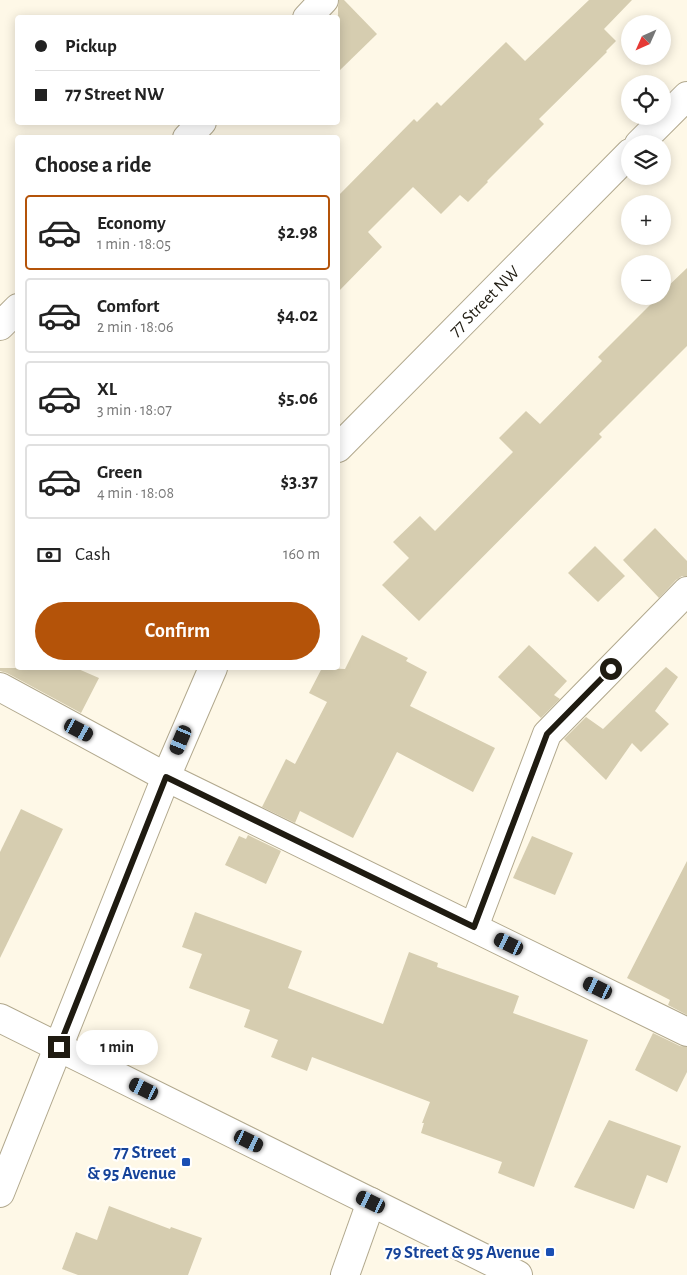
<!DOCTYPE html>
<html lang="en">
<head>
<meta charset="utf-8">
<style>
  :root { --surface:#fff; --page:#f2f2f2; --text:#222; --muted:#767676; --line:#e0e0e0; --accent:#b45309 }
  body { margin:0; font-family:"Alegreya Sans",sans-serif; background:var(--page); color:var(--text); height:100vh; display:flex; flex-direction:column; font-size:19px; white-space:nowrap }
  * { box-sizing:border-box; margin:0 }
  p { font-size:16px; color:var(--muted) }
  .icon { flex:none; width:28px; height:28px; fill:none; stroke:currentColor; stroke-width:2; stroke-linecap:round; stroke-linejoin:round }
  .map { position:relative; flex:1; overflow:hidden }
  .side { position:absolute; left:15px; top:135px; width:325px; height:535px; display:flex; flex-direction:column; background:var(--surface); border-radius:5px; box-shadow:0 2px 12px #0003 }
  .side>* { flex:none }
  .banner { position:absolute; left:15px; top:15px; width:325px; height:110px; border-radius:5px; box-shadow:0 2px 12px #0003; display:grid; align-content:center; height:110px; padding:0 20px; background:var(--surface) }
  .needle { width:32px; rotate:225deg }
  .buttons { position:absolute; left:621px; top:15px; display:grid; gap:10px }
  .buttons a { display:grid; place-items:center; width:50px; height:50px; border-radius:50%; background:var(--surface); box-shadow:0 2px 12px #0003; font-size:25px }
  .end { position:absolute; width:22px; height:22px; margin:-11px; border:6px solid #1f1b11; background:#fff; box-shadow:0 0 0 2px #fff }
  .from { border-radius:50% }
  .bubble { position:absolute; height:35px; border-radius:18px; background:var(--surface); box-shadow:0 2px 12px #0003; font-size:16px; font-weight:700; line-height:35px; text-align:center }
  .car { position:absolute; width:15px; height:30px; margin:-15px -8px; border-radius:6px; box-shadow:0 0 4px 1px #0007; background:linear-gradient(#222 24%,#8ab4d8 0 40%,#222 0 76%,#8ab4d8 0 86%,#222 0) }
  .banner b { display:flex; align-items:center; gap:18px; height:48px; font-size:19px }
  .banner b+b { border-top:1px solid var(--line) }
  .banner i { width:12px; height:12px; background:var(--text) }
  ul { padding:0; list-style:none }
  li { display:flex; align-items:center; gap:15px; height:75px; margin:0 10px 8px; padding:0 10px; border:2px solid var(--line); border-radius:5px }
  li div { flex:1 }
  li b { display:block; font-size:19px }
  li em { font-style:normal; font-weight:700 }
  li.current { border-color:var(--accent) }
  li>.icon { width:45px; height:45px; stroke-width:1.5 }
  h2 { padding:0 20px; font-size:22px; line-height:60px }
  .pay { display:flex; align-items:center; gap:12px; height:55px; padding:0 20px; font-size:19px }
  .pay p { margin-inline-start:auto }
  .cta { display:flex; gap:10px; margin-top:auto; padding:10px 20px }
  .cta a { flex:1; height:58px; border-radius:30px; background:var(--accent); color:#fff; font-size:20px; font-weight:700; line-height:58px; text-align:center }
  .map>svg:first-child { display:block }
  .building { fill:#d6cdb0 }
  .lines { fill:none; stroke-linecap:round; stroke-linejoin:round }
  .minor-casing { stroke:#b1a88d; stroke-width:30 }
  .minor { stroke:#fff; stroke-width:28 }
  .route { stroke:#1f1b11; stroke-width:6 }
  .transit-dot { fill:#1a4fb4; stroke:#fff; stroke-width:2 }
  .labels { text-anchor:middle; stroke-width:4.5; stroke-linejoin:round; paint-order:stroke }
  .street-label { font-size:18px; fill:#1f1b11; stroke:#fff }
  .transit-label { font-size:18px; font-weight:bold; fill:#164399; stroke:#fff; text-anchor:end }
</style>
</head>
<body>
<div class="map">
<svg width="687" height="1275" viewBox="0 0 687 1275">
  <rect width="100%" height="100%" fill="#fef8e7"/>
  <!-- building -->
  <g class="building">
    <path d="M339,0H344L377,34L338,72V7Z"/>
    <path d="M589,0H632L604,29L616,41L606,51L607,52L539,119L544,124L487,181L488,182L468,202L460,195L441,214L413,187L368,232L382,247L338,292V196L414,119L417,122L437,102L441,106L506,42L525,61Z"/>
    <path d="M687,268V346L599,434L602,437L419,621L382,585L409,558L393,542L420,516L435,531L513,452L499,438L526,411L540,424L602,361L598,357L659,296H662V292Z"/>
    <path d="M655,528L687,561V576H682L676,580L659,598L623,560Z"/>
    <path d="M595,546L625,576L598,602L568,573Z"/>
    <path d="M362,635L408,658L406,661L427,672L410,706L495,748L473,792L397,752L353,838L300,811L295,823L262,807L286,759L295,764L327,702L309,693L322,668L345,669Z"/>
    <path d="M529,645L567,681L554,695L560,699L541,718L498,677Z"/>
    <path d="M666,667L678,677L655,711L669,724L641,752L632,743L606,780L564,739L586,717L603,729Z"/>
    <path d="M0,668H76L99,678L81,713L7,673L0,671Z"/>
    <path d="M21,809L63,829L0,958V852Z"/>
    <path d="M248,835L281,851L266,884L225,865L239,836L246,839Z"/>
    <path d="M532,836L573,853L555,895L513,878Z"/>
    <path d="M687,861V1015L668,1005L670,1000L627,978Z"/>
    <path d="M195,912L302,951L288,988L383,1024L409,952L438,963L437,967L519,996L513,1013L588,1040L534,1187L498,1173L502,1162L421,1133L424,1123H422L430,1102L312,1057L307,1071L271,1057L278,1040L244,1027L250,1010L189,988L202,954L182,947Z"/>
    <path d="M653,1033L680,1046L687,1047V1072L677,1092L635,1070Z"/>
    <path d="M609,1120L681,1146L667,1183L647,1175L634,1209L574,1187Z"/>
    <path d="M109,1206L170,1229L171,1227L202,1238L188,1275H78L62,1269L76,1232L97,1240Z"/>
  </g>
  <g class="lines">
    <defs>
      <g id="minor">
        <path d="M307,18L324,0"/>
        <path d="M187,138L202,122"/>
        <path d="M639,144L687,96"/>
        <path d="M0,326L18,308"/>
        <path d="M338,448L630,153"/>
        <path d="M0,687L166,777L687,1032"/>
        <path d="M474,927L547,734L687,591"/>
        <path d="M0,1018L518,1275"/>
        <path d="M0,1193L166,777L213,668"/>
        <path d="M345,1275L371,1202"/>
      </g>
    </defs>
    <!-- minor casing -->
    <use href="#minor" class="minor-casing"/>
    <!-- minor -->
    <use href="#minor" class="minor"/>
  </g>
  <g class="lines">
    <!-- route -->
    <path class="route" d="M59,1047L166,777L474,927L547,734L611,669"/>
  </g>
  <!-- markers -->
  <g class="transit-dot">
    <rect x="181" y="1157" width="10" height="10" rx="2.5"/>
    <rect x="545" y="1247" width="10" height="10" rx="2.5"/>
  </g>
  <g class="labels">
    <!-- street labels -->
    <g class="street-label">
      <text transform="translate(484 301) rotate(-45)" y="6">77 Street NW</text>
    </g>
    <!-- transit labels -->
    <g class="transit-label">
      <text x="176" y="1158">77 Street<tspan x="176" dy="21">&amp; 95 Avenue</tspan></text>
      <text x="540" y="1258">79 Street &amp; 95 Avenue</text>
    </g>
  </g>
</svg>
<div class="buttons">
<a><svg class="needle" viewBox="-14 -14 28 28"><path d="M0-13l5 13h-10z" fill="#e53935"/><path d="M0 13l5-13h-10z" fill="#767676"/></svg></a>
<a><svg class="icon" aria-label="locate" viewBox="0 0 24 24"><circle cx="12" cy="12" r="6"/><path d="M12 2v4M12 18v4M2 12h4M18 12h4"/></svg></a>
<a><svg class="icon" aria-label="layers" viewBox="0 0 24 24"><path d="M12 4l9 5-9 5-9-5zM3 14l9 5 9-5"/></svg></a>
<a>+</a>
<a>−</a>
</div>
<i class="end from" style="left:611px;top:669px"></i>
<i class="end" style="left:59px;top:1047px"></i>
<div class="bubble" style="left:76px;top:1030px;width:82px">1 min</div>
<i class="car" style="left:79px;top:730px;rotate:118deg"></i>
<i class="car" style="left:181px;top:740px;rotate:203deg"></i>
<i class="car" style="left:509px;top:944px;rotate:296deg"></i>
<i class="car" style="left:598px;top:988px;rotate:296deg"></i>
<i class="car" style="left:144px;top:1089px;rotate:296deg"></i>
<i class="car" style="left:249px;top:1141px;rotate:116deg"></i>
<i class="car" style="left:371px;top:1202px;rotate:296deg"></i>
<div class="banner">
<b><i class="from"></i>Pickup</b>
<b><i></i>77 Street NW</b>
</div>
<section class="side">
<h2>Choose a ride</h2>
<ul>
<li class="current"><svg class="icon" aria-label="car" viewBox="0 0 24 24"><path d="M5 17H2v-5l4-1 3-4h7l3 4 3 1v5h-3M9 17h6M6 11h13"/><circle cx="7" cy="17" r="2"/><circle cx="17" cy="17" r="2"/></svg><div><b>Economy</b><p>1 min · 18:05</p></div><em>$2.98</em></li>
<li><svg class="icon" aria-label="car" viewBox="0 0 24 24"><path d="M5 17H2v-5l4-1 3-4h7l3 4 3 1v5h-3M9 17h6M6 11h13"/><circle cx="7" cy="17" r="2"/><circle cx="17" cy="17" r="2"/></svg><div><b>Comfort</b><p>2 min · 18:06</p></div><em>$4.02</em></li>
<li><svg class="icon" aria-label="car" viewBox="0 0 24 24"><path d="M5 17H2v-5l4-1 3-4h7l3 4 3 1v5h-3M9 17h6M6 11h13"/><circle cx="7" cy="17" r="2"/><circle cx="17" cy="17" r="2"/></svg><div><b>XL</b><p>3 min · 18:07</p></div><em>$5.06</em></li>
<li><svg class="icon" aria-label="car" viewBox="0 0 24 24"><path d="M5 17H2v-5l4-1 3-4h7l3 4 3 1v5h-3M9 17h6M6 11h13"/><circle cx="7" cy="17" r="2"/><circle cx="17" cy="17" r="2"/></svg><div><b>Green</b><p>4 min · 18:08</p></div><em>$3.37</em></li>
</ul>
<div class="pay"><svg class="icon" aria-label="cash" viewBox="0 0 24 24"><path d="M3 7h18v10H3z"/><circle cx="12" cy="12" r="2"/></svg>Cash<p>160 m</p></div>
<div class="cta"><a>Confirm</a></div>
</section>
</div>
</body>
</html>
